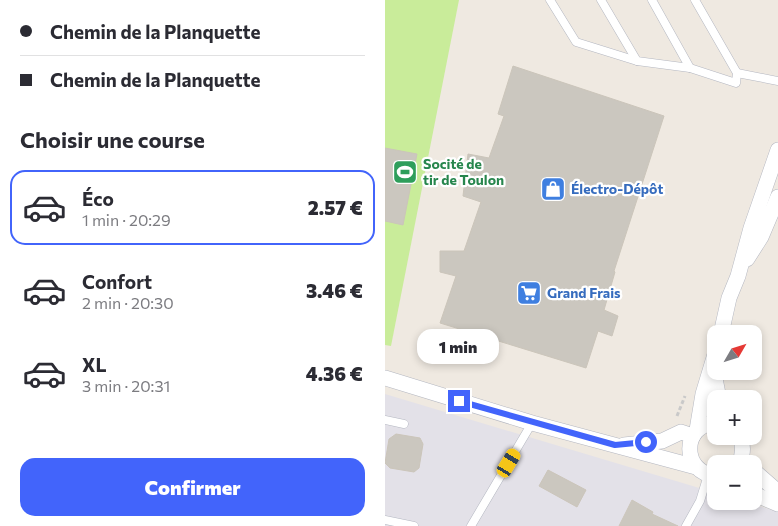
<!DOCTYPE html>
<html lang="fr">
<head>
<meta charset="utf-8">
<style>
  :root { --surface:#fff; --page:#f2f2f3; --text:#2b2b33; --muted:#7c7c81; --line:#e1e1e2; --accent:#4264fb }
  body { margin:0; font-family:Commissioner,sans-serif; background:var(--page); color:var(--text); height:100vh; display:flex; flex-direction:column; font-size:19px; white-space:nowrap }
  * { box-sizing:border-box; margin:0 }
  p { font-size:16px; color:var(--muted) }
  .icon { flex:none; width:28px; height:28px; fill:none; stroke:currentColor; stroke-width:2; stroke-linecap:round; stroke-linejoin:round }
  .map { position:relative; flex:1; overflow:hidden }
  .side { display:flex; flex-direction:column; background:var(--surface); width:385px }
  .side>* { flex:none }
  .hud { display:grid; align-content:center; height:110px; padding:0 20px; background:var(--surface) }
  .needle { width:32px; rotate:51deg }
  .buttons { position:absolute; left:322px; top:325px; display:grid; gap:10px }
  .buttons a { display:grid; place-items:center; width:55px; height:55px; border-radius:10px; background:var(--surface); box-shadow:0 2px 8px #0003; font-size:25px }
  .end { position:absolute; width:22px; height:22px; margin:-11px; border:6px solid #4264fb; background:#fff; box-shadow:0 0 0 2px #fff }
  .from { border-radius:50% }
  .bubble { position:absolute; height:35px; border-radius:15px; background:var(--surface); box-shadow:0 2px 8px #0003; font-size:16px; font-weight:800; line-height:35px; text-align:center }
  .car { position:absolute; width:15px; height:30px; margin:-15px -8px; border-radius:6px; box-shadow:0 0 4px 1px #0007; background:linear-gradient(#f5c518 24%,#345 0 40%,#f5c518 0 76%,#345 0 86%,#f5c518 0) }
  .hud b { display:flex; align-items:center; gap:18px; height:48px; font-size:19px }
  .hud b+b { border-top:1px solid var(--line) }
  .hud i { width:12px; height:12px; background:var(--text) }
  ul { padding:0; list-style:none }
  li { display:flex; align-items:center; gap:15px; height:75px; margin:0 10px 8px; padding:0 10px; border:2px solid transparent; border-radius:15px }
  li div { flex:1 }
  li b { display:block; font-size:19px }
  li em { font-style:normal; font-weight:800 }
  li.selected { border-color:var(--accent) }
  li>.icon { width:45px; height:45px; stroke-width:1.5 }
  h2 { padding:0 20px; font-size:22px; line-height:60px }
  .button { display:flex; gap:10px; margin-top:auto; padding:10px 20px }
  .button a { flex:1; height:58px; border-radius:15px; background:var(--accent); color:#fff; font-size:20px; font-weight:800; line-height:58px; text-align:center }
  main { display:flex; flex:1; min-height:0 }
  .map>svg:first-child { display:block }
  .industrial { fill:#e3e1e8 }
  .pitch { fill:#c9ec9a }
  .building { fill:#cbc7bf; stroke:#cbc5ba }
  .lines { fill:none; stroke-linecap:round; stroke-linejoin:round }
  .service-casing { stroke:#b4b7c1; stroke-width:9 }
  .minor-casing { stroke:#b4b7c1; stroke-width:16 }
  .path { stroke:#c9c9c9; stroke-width:3; stroke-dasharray:4 2.5; stroke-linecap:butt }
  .service { stroke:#fff; stroke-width:8 }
  .minor { stroke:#fff; stroke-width:15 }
  .route { stroke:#4264fb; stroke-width:6 }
  .labels { text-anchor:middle; stroke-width:4.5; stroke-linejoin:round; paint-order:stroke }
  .leisure-label { font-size:14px; font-weight:bold; fill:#27864d; stroke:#fff; text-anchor:start }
  .shop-label { font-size:14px; font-weight:bold; fill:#366cbe; stroke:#fff; text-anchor:start }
</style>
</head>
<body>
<main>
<section class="side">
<div class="hud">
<b><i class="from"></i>Chemin de la Planquette</b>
<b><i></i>Chemin de la Planquette</b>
</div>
<h2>Choisir une course</h2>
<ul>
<li class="selected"><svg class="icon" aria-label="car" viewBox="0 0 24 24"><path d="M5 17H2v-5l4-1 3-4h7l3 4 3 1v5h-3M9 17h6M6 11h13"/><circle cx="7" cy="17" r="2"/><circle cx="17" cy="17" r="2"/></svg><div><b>Éco</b><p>1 min · 20:29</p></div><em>2.57 €</em></li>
<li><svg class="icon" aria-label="car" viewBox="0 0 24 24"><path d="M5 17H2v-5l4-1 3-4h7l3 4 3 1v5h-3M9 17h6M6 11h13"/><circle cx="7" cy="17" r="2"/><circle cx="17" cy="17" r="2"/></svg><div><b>Confort</b><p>2 min · 20:30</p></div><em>3.46 €</em></li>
<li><svg class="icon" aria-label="car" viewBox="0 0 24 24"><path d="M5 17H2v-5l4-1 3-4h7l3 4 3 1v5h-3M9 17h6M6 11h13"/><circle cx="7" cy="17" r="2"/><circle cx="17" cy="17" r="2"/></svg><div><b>XL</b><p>3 min · 20:31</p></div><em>4.36 €</em></li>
</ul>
<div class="button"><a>Confirmer</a></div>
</section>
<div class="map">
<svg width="393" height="526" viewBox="0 0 393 526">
  <rect width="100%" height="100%" fill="#efe9e1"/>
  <!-- industrial -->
  <path class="industrial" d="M0,394L331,493V501H358L393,512V526H0Z"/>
  <!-- pitch -->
  <path class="pitch" d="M0,0H74L6,346L0,345Z"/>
  <!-- building -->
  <g class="building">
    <path d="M128,66L279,116L229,271L230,272L219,310L233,316L227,336L213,331L201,368L55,323L71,276L55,272V251H79L96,202L78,196L83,154L104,158L119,116L113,114Z"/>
    <path d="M0,148L32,154L18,225L0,221Z"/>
    <path d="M11,434L35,438L38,444L34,468L29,472L5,468L0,463L4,439Z"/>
    <path d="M163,470L201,490L192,507L154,486Z"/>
    <path d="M247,500L268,512L267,514L293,526H234Z"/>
  </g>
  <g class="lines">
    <defs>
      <g id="service">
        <path d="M165,0L191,42L252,61"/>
        <path d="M216,0L252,61L305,68"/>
        <path d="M267,0L305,68L351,83L352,73L310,0"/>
        <path d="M352,73L393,81"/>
        <path d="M0,420L19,424"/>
        <path d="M0,520L29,526"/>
        <path d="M86,526L147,423"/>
        <path d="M301,526L315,501L323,475"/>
      </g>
      <g id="minor">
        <path d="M362,259L376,237L393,197"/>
        <path d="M336,334L344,298L353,276L366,228L393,150"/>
        <path d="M328,368L334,399"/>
        <path d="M0,378L147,423L311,467"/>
        <path d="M331,423C296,424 296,473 331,476"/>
        <path d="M312,430L318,394L331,351"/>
        <path d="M239,445L277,441L296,432L308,436"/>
        <path d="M354,464C358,455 359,445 354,436"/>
        <path d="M369,471L393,492"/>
        <path d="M369,494L393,504"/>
      </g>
    </defs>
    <!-- service casing -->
    <use href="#service" class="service-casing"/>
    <!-- minor casing -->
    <use href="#minor" class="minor-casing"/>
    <!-- path -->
    <path class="path" d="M292,416L300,396"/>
    <!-- service -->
    <use href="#service" class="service"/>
    <!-- minor -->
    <use href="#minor" class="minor"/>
  </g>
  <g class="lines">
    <!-- route -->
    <path class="route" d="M74,401L230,445L261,442"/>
  </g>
  <!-- icons -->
  <defs>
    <symbol id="stadium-square" viewBox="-11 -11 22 22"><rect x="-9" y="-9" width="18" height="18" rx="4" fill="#2e9e5b" stroke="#fff"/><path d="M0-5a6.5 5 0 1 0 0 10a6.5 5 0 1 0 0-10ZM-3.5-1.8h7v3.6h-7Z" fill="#fff"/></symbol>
    <symbol id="shop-square" viewBox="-11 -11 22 22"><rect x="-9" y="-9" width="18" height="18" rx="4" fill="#3f7fe0" stroke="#fff"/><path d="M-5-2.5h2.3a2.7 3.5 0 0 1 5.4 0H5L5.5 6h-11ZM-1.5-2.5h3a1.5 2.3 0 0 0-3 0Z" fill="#fff"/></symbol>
    <symbol id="supermarket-square" viewBox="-11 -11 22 22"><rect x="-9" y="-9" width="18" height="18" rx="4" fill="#3f7fe0" stroke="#fff"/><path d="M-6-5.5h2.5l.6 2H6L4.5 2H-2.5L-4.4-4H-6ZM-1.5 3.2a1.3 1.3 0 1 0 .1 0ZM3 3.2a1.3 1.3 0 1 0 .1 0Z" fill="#fff"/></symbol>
  </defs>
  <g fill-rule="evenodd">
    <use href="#stadium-square" x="6" y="158" width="28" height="28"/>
    <use href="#shop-square" x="154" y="175" width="28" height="28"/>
    <use href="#supermarket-square" x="130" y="279" width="28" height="28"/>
  </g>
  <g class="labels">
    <!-- leisure labels -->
    <g class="leisure-label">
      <text x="38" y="169">Socité de<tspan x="38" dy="16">tir de Toulon</tspan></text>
    </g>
    <!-- shop labels -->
    <g class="shop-label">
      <text x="186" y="194">Électro-Dépôt</text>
      <text x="162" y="298">Grand Frais</text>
    </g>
  </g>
</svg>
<div class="buttons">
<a><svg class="needle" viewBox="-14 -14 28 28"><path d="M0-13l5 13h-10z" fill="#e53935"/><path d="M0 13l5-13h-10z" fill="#7c7c81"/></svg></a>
<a>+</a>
<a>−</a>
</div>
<i class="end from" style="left:261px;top:442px"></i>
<i class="end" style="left:74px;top:401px"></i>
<div class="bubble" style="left:32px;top:329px;width:82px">1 min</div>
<i class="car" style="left:124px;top:463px;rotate:31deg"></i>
</div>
</main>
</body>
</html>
